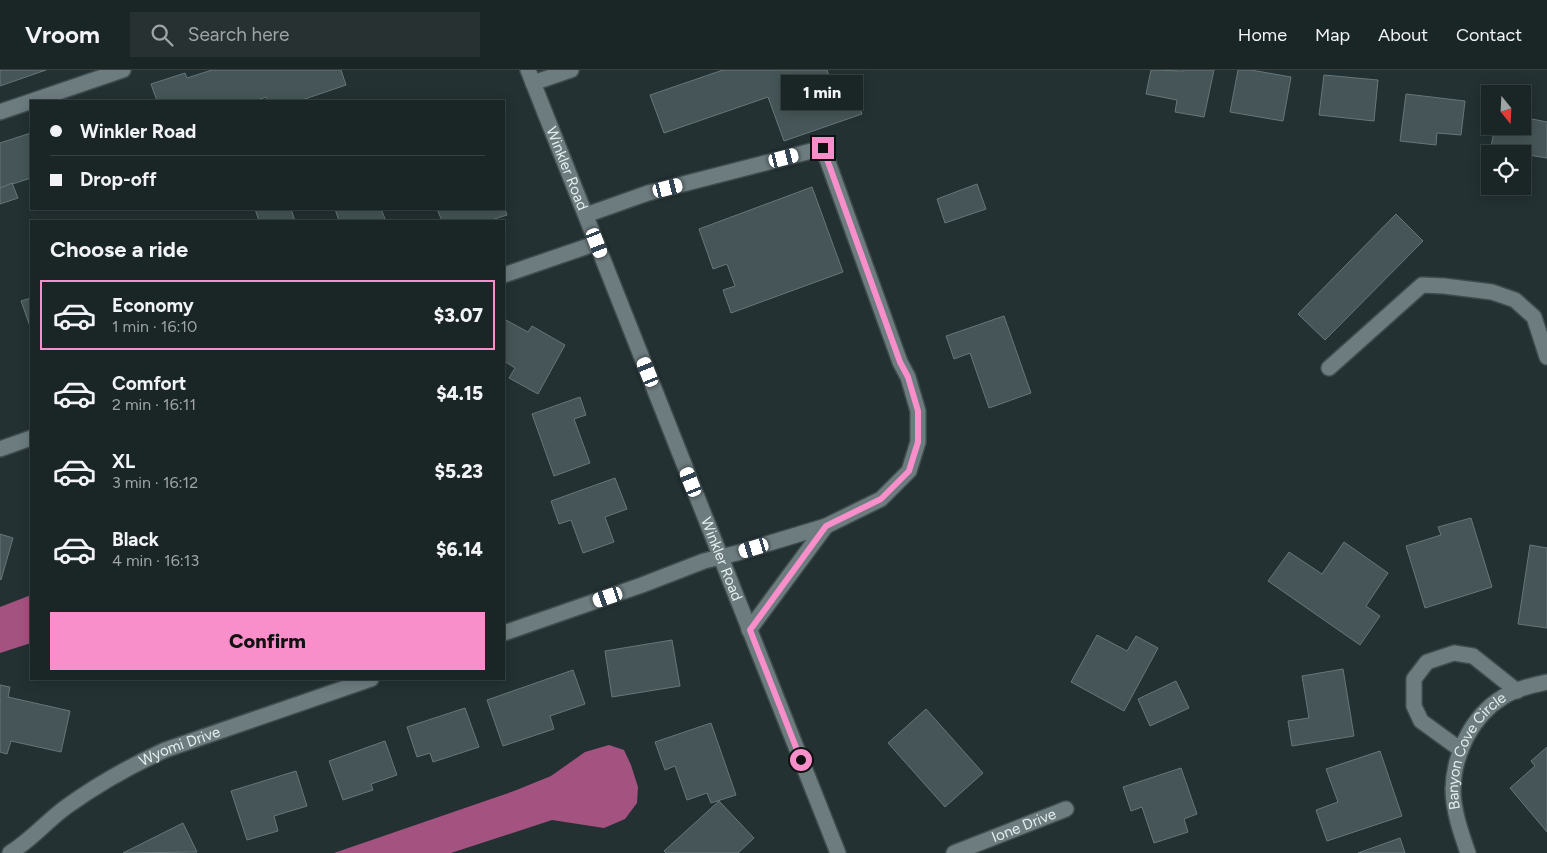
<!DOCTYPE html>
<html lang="en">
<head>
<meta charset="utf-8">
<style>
  :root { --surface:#1a2526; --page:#273132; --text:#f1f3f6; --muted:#9fa5a7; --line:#384243; --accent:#f98fca }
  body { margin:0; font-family:Figtree,sans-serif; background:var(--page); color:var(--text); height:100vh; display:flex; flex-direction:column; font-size:19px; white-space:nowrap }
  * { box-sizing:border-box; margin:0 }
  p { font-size:16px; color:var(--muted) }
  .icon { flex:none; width:28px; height:28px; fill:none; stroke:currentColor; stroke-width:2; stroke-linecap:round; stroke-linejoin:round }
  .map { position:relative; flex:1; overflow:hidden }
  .details { position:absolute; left:30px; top:150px; width:475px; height:460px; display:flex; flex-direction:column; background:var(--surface); border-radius:0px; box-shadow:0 2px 12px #0003,0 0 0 1px var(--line) }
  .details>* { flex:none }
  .guide { position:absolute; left:30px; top:30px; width:475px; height:110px; border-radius:0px; box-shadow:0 2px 12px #0003,0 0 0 1px var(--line); display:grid; align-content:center; height:110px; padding:0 20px; background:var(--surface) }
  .needle { width:32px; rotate:162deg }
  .controls { position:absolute; left:1481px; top:15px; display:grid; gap:10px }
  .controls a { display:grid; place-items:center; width:50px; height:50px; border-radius:0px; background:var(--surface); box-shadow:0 2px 12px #0003,0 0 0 1px var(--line); font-size:25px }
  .end { position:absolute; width:22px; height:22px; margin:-11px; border:6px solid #f98fca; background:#111; box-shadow:0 0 0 2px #111 }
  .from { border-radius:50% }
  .bubble { position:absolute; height:35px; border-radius:0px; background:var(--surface); box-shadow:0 2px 12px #0003,0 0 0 1px var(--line); font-size:16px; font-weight:800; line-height:35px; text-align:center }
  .car { position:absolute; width:15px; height:30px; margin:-15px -8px; border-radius:6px; box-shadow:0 0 4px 1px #0007; background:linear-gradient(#fff 24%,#345 0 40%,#fff 0 76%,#345 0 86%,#fff 0) }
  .guide b { display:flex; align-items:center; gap:18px; height:48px; font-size:19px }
  .guide b+b { border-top:1px solid var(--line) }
  .guide i { width:12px; height:12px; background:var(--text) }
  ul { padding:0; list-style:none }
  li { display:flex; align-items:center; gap:15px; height:70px; margin:0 10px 8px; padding:0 10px; border:2px solid transparent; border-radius:0px }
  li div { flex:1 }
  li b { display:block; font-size:19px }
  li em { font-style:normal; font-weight:800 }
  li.current { border-color:var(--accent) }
  li>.icon { width:45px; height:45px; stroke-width:1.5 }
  h2 { padding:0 20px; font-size:22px; line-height:60px }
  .button { display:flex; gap:10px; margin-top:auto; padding:10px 20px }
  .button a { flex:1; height:58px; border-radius:0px; background:var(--accent); color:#111; font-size:20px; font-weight:800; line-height:58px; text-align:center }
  header { display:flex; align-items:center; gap:30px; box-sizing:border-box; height:70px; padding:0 25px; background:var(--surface); border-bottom:1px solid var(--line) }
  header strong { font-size:24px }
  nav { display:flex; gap:28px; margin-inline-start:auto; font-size:18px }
  .search { width:350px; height:45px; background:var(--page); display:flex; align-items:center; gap:12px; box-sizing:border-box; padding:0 18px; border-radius:0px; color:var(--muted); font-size:19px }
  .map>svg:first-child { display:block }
  .water { fill:#a45381 }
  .building { fill:#465557; stroke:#677779 }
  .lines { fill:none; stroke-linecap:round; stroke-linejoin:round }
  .minor-casing { stroke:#3f4c4e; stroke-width:18 }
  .minor { stroke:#6d7c7f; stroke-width:15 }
  .route { stroke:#f98fca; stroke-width:6 }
  .labels { text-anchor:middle; stroke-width:4; stroke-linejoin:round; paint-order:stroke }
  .street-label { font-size:15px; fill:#e5eeef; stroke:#233133 }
</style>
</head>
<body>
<header>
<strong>Vroom</strong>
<div class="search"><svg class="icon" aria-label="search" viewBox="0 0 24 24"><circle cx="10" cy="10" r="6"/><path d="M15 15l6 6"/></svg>Search here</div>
<nav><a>Home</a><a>Map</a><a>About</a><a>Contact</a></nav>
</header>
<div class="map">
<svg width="1547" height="783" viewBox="0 0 1547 783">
  <rect width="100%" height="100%" fill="#233133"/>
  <!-- water -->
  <g class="water">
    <path d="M31,525V573L0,583V537Z"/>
    <path d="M609,675L624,680L631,695L638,717L637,733L625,749L604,758L552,750L451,783H334L514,721L551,706L585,682Z"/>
  </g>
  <!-- building -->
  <g class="building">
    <path d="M0,0H46L0,16Z"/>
    <path d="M212,0H341L346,15L299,31H268L266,27L254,31H157L151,14L185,3L187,8Z"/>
    <path d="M723,0H827L836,26L853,20L862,44L784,71L768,27L664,63L650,25Z"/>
    <path d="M1151,0L1184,1V0H1214L1204,47L1175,42L1177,30L1146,24Z"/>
    <path d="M1238,0H1251L1291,7L1283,51L1230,42Z"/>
    <path d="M1324,5L1378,10L1374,51L1319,45Z"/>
    <path d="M1406,24L1465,31L1461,65L1437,63L1436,75L1400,71Z"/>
    <path d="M1522,47L1547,52V88L1522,84H1490V98H1487L1495,56H1522Z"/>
    <path d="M31,63V108L0,118V73Z"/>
    <path d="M12,113L18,128L0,134V118Z"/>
    <path d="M977,114L986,139L945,153L937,129Z"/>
    <path d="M812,117L843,202L731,243L723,220L735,216L727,194L713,199L699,159Z"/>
    <path d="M504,137L507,145L488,151H442L437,139H504Z"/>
    <path d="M255,139H291L295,151H259Z"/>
    <path d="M335,139H381L386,151H339Z"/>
    <path d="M1396,144L1423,171L1325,270L1298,244Z"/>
    <path d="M31,228V259L21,231Z"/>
    <path d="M1004,246L1031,323L989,338L970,283L954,289L946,266Z"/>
    <path d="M504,249L528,262L532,256L565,275L538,324L509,308L515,298L504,291Z"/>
    <path d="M580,327L586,345L574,349L590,393L554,406L532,344Z"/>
    <path d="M615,408L627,439L605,447L614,472L583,483L571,450L559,454L551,431Z"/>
    <path d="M1471,448L1492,517L1425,538L1406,476L1441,465L1438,457Z"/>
    <path d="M0,464L13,468L1,510L0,509Z"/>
    <path d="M1344,472L1388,503L1366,536L1380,546L1360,575L1268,511L1289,482L1322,504Z"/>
    <path d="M1530,475L1547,478V558L1518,554Z"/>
    <path d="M1097,565L1127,581L1136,566L1158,578L1124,641L1071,612Z"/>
    <path d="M672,570L680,616L612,627L605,581Z"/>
    <path d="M1343,599L1354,666L1292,676L1288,651L1309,648L1302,606Z"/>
    <path d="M573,600L585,634L550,646L554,659L503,676L487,630Z"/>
    <path d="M1176,611L1189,638L1150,656L1138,629Z"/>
    <path d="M0,615L10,617L8,627L70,641L61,682L11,671L7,684L0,682Z"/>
    <path d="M465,638L479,677L433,692L430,683L417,687L407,657Z"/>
    <path d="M926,639L983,703L945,737L888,673Z"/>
    <path d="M711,653L736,725L711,733L707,723L687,730L675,696L665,700L655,672Z"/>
    <path d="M385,671L397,705L371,714L373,720L343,730L329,691Z"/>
    <path d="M1547,677V762L1510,718L1535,696L1531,691Z"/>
    <path d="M1380,681L1402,746L1327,771L1316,740L1338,732L1326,699Z"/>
    <path d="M1181,698L1197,744L1184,749L1188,762L1154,773L1142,737L1131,741L1123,717Z"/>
    <path d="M296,701L307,736L274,746L278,761L247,770L231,721Z"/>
    <path d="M719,731L754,768L738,783H666L664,781Z"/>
    <path d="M183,753L197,782L123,783Z"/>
    <path d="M1400,768L1405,783H1358Z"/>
  </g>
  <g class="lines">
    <defs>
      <g id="minor">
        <path id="s1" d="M528,0L838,783"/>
        <path d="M533,13L571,0"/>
        <path d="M0,42L123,0"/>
        <path d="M504,205L597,173"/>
        <path d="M1329,298L1422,215L1444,216L1492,222L1515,230L1534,247L1547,287"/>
        <path d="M0,379L31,368"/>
        <path d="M749,560L826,456"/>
        <path d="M504,563L642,515L704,491L737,483L826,456L881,429L909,401L918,372V341L908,307L900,292L823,78L648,123L586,145"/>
        <path d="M1461,680L1421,651L1414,636V609L1427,592L1454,583L1473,586L1517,621"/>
        <path id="s2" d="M10,783C31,770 47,751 66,737C98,714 130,696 165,680L371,609"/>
        <path id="s3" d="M954,783L1066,739"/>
        <path id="s4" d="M1468,783C1461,763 1453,740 1453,719C1454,683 1472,646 1503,627C1516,619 1532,615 1547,612"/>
      </g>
    </defs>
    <!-- minor casing -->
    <use href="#minor" class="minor-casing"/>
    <!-- minor -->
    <use href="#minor" class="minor"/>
  </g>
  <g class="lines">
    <!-- route -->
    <path class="route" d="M801,690L750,560L826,456L881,429L909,401L918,372V341L908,307L900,292L823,78"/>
  </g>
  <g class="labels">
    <!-- street labels -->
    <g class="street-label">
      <text dy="5" stroke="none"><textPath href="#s1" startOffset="106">Winkler Road</textPath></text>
      <text dy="5" stroke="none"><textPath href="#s1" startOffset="526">Winkler Road</textPath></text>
      <text dy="5" stroke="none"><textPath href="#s2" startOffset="202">Wyomi Drive</textPath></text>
      <text dy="5" stroke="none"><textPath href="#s4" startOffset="111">Banyon Cove Circle</textPath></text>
      <text dy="5" stroke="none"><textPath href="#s3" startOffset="75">Ione Drive</textPath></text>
    </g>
  </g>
</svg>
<div class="controls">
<a><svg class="needle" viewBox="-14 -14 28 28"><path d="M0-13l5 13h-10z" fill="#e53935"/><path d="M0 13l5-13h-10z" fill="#9fa5a7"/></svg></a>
<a><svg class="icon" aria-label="locate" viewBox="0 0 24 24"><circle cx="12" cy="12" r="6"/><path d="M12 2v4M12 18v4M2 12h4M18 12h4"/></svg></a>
</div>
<i class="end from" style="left:801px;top:690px"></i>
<i class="end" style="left:823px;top:78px"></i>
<div class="bubble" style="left:781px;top:5px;width:82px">1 min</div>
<i class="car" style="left:784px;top:88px;rotate:76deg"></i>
<i class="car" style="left:668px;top:118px;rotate:76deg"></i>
<i class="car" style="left:597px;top:173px;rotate:159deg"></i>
<i class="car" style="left:648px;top:302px;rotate:338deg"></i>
<i class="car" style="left:691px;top:412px;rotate:338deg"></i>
<i class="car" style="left:754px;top:478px;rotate:253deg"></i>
<i class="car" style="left:608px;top:527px;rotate:251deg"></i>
<div class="guide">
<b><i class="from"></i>Winkler Road</b>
<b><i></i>Drop-off</b>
</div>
<section class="details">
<h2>Choose a ride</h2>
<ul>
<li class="current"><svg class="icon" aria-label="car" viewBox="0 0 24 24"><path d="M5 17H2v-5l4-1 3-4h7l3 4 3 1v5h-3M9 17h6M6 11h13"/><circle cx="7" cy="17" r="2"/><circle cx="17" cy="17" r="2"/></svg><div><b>Economy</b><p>1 min · 16:10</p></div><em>$3.07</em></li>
<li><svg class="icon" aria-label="car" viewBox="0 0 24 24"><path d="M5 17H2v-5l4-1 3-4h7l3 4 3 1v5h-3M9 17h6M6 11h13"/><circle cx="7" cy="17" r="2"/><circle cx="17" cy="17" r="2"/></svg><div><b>Comfort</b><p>2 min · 16:11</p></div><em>$4.15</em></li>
<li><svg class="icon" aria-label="car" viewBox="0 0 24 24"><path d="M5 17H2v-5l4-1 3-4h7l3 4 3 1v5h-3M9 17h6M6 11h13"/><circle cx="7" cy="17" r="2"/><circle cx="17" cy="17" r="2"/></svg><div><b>XL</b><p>3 min · 16:12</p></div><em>$5.23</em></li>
<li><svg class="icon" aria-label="car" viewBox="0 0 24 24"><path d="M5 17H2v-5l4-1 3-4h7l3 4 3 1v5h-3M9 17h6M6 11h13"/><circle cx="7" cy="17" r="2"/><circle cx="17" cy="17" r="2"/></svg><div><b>Black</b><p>4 min · 16:13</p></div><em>$6.14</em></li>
</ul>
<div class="button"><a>Confirm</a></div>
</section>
</div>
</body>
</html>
